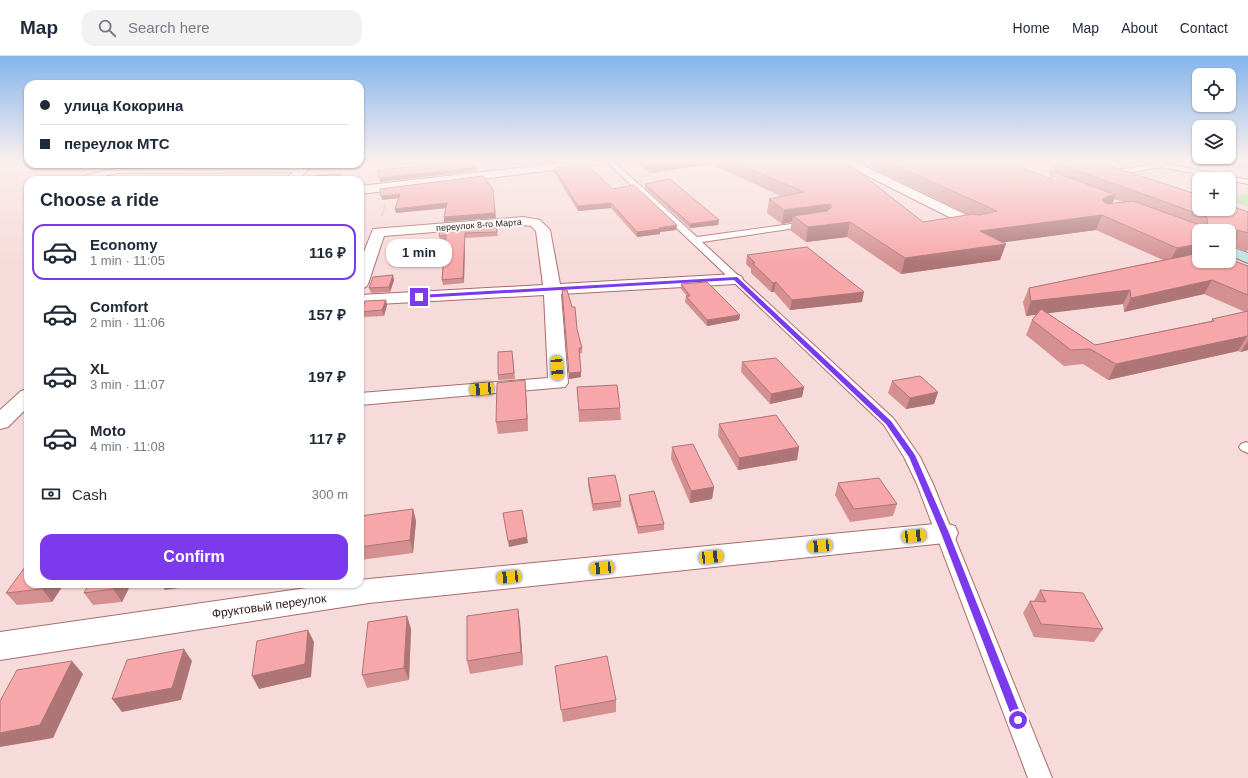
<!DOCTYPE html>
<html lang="en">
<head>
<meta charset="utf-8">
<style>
  :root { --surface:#fff; --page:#f2f2f3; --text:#1f2937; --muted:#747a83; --line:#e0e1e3; --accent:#7c3aed }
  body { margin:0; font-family:Helvetica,sans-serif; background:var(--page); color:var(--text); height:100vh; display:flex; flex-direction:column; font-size:15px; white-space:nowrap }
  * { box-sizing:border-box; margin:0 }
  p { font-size:13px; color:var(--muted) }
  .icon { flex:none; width:22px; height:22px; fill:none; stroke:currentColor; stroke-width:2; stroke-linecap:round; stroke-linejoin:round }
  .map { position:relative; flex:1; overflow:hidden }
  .details { position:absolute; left:24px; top:120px; width:340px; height:412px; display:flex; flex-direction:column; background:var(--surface); border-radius:12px; box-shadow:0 1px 3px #0004 }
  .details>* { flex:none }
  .hud { position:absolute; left:24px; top:24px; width:340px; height:88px; border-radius:12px; box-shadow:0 1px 3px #0004; display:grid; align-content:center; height:88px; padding:0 16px; background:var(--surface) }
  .controls { position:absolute; left:1192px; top:12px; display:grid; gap:8px }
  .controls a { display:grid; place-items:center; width:44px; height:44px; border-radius:8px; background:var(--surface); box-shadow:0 1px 3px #0004; font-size:20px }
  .end { position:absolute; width:18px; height:18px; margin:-9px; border:5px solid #7c3aed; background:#fff; box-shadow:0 0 0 2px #fff }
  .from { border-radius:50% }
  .bubble { position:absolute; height:28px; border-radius:12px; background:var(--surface); box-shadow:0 1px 3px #0004; font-size:13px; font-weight:700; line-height:28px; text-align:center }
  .car { position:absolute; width:12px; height:24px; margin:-12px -6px; border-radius:5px; box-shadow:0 0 3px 1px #0007; background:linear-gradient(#f5c518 24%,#345 0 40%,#f5c518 0 76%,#345 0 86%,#f5c518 0) }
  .hud b { display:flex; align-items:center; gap:14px; height:38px; font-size:15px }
  .hud b+b { border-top:1px solid var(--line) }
  .hud i { width:10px; height:10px; background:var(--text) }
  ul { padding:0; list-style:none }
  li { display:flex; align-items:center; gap:12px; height:56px; margin:0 8px 6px; padding:0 8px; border:2px solid transparent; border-radius:12px }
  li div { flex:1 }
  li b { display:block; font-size:15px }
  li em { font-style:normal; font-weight:700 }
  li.selected { border-color:var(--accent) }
  li>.icon { width:36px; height:36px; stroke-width:1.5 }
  h2 { padding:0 16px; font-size:18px; line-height:48px }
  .pay { display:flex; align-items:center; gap:10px; height:44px; padding:0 16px; font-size:15px }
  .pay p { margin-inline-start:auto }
  .action { display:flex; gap:8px; margin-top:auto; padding:8px 16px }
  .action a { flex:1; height:46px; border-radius:12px; background:var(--accent); color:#fff; font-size:16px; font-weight:700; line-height:46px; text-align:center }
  header { display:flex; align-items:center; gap:24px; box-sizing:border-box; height:56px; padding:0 20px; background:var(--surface); border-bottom:1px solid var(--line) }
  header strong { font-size:19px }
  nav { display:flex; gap:22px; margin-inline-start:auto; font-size:14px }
  .search { width:280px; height:36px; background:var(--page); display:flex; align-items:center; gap:10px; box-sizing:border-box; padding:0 14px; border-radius:12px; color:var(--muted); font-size:15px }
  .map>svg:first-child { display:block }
  .green { fill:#b5e6a5 }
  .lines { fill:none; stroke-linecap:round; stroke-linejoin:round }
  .river { fill:#8fb7f1; fill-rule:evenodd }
  .lane-casing { stroke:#aa6b6d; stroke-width:2 }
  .street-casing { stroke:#aa6b6d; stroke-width:2 }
  .secondary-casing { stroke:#aa6b6d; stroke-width:2 }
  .path { stroke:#aa8f8f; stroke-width:1.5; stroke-dasharray:0.5 1.5; stroke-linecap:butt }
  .lane { fill:#fff; fill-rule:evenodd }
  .street { fill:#fff; fill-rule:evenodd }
  .secondary { fill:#c2e3e4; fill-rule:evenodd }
  .wall { fill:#d49091; fill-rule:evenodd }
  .shaded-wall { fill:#ad7576 }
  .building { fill:#f7a7a9; stroke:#ad7576 }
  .route { fill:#7c3aed }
  .labels { text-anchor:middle; stroke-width:3.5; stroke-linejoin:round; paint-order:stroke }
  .far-street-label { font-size:9px; fill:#2e1617; stroke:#fff }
  .near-street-label { font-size:12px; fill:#2e1617; stroke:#fff }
</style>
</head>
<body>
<header>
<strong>Map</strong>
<div class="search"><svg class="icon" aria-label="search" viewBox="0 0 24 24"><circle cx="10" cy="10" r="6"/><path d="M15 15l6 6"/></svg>Search here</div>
<nav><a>Home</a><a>Map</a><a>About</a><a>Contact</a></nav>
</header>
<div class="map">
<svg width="1248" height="722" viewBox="0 0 1248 722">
  <rect width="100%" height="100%" fill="#f7dbda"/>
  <!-- green -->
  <g class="green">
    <path d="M1191,105H1232L1248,108V114Z"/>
    <path d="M1248,138V151L1229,144V141Z"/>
  </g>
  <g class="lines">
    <!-- river -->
    <path class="river" d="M1236,105H1248V111L1239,110Z"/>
    <defs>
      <g id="lane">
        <path d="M606,105H613L697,181L813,165L814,167L810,170L702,186L894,363L920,401L933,428L1052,722H1028L917,428L904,401L884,369Z"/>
        <path d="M1162,107L1248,124V128L1229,124V123H1222L1162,111L1126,117L1130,119L1126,121L1113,116L1117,114Z"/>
        <path d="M301,112L305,114L304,116L116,117L89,124H79L86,119L116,113Z"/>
        <path d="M1246,386L1248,387V397L1241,394L1239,391L1241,388Z"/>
      </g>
      <g id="street">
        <path d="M578,105H608L603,108L360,138V130Z"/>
        <path d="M841,105H854L979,165L981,168L979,171L974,172L969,171L842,107Z"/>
        <path d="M301,108H313L298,124H285Z"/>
        <path d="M523,161L540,164L550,174L560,228L735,218L741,220L743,223L741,226L735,228L561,238L568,327L565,331L360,349V337L548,322L544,239L360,249V239L543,229L536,175L531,170L523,169L384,180L368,228L366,231L360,233V206L373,173Z"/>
        <path d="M28,333V351L8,371L0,373V354L21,335Z"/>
        <path d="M945,467L955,470L958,477L955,484L945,487L369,547L0,604V576L335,528H360V524L369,523Z"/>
      </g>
      <path id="secondary" d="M1229,190L1248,197V207L1229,199Z"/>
    </defs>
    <!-- lane casing -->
    <use href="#lane" class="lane-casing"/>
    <!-- street casing -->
    <use href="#street" class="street-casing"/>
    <!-- secondary casing -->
    <use href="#secondary" class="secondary-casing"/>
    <!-- path -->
    <g class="path">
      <path d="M1030,105L1035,111L1051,117"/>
      <path d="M382,160L385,148"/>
    </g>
    <!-- lane -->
    <use href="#lane" class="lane"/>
    <!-- street -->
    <use href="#street" class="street"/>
    <!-- secondary -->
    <use href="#secondary" class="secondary"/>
  </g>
  <!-- wall -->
  <g class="wall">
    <path d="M633,105H845L923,166L969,159L872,112L874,105H1005L1050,122L1051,119L1049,118L1052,105H1095L1248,156V194L1246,195L1232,190L1229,195V175L1199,205L1248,210V294L1241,296L1238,295L1108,324L1083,308L1064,310L1026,279L1032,264L1036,258L1026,260L1023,246L1029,232L1163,204L1096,174L1002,186L1000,204L901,218L847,181L806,186L790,174L792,166L782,168L767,157L769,143L781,140L710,108L651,117ZM1114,143L1123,146L1112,148ZM1204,238L1245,256L1212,263L1211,265L1095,289L1047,257L1123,248L1124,256Z"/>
    <path d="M554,112L613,133L676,174L660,176V178L637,181L611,152L578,155L554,116Z"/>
    <path d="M645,128L719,164L718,169L690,172L645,132Z"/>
    <path d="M496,168L498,180L465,182L464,227L443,229L442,224L445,184H440L439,180Z"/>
    <path d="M747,199L862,246L790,254L774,236H771L751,217V213L746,208Z"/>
    <path d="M394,224L390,236L371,237L369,232Z"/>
    <path d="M681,228L740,259L739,264L707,270L685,246L686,240H687L681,233Z"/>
    <path d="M562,234L577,273L582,292V297L579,298L581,321L569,323Z"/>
    <path d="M386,244L387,249L384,260L363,261L361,256Z"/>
    <path d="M513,301L515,323L498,324V319Z"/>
    <path d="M742,306L804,331L802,341L770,348L741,316Z"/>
    <path d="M525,324L526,336L528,375L498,378L496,366Z"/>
    <path d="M892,325L938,336L934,348L906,353L888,337Z"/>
    <path d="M577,331L620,352L621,364L579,366Z"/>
    <path d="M719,368L799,391L797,404L738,414L718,380Z"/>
    <path d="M672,391L714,431L712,443L690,447L671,403Z"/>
    <path d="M588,422L621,445V451L593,455L588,429Z"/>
    <path d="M838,427L897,448L893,460L850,466L835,439Z"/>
    <path d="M629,439L664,468V474L638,478L629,445Z"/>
    <path d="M413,453L416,465L413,497L360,504V460Z"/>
    <path d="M28,528H64L52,546L17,549L6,537Z"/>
    <path d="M89,528H131L122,546L93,549L84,537Z"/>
    <path d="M1040,534L1103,573L1094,586L1034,581L1023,557L1030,545H1034Z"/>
    <path d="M518,553L520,566L523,609L470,618L467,605Z"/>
    <path d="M407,560L411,573L409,624L367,632L362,619Z"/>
    <path d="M555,610L616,644V656L563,666Z"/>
  </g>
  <!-- shaded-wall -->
  <g class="shaded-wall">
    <path d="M652,105H711L710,108L651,117Z"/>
    <path d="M477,111V115L380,126L379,122Z"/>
    <path d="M340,118L341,122L340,124H338Z"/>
    <path d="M493,133L496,162L444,166V161Z"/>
    <path d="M400,138V142L382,144L381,140Z"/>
    <path d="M1116,139L1110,153L1102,154L1103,143L1108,140Z"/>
    <path d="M447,147L448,152L396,157L395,153Z"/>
    <path d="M611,147V152L578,155V150Z"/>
    <path d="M830,148L828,162L793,160L792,166L782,168L784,154Z"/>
    <path d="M1102,159L1096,174L976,190L980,175Z"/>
    <path d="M719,164L718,169L690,172V168Z"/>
    <path d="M850,166L847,181L806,186L808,171Z"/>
    <path d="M677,169L676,174L660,176V178L637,181V176L659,172Z"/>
    <path d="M465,177V182L464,227L463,222Z"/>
    <path d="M1236,182L1229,195V184Z"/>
    <path d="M1006,188L1000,204L901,218L905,202Z"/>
    <path d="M1199,188V202L1169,207L1177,192Z"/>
    <path d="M393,219L394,224L390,236L389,231Z"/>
    <path d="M1212,224L1204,238L1124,256L1131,242Z"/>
    <path d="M776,226L774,236H771L773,227Z"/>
    <path d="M1130,234L1123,248L1026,260L1031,245Z"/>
    <path d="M864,236L862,246L790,254L792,244Z"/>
    <path d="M386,244L387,249L384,260L382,254Z"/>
    <path d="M740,259L739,264L707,270V264Z"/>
    <path d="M1247,280L1238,295L1108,324L1116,308Z"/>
    <path d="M1248,285V294L1241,296Z"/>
    <path d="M581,316V321L569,323V317Z"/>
    <path d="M525,324L526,336L528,375L527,363Z"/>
    <path d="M804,331L802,341L770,348L771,338Z"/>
    <path d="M938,336L934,348L906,353L910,342Z"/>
    <path d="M799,391L797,404L738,414L739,402Z"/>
    <path d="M714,431L712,443L690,447L691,435Z"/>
    <path d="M413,453L416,465L413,497L410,484Z"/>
    <path d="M527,481L528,487L509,491L508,485Z"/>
    <path d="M46,528H64L52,546L42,533Z"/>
    <path d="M116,528H131L122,546L113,533Z"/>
    <path d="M161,528H202V529L165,534Z"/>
    <path d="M518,553L520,566L523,609L521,596Z"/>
    <path d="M407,560L411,573L409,624L404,612Z"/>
    <path d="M308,574L314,586L311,621L259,633L252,620Z"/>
    <path d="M184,593L192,605L181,644L122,656L112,643Z"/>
    <path d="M72,605L83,618L53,682L0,691V677Z"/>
  </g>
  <!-- building -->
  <g class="building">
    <path d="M443,105H472L477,111L379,122L378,114L445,108Z"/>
    <path d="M731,105H845L923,166L973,158L979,159L997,155L886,105H1005L1051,123L1052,115L1116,139L1108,140L1103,143V145L1107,148L1133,145L1208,172L1207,161L1054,106V105H1095L1199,139V153H1229V149L1248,156V177L1237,174L1236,182L1229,184V175H1199V188L1177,192L1102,159L980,175L1006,188L905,202L850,166L808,171L793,160L827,155L832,151L830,148L784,154L769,143L804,136Z"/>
    <path d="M586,108L613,133L634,129L677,169L659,172L660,173L637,176L611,147L578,150L554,112Z"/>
    <path d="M340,118L338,124H312L313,120Z"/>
    <path d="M483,120L493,133L495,157L444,161L447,147L395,153L400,138L381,140L380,133Z"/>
    <path d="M670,123L719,164L690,168L645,128Z"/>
    <path d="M496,168L497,176L465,177L463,222L442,224L446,179L439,180L441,172Z"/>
    <path d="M807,191L864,236L792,244L776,226L773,227L752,207H755L747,199Z"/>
    <path d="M1199,197V205H1229V203L1248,210V239L1212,224L1131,242L1130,234L1031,245L1029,232Z"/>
    <path d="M393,219L389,231L369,232L373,221Z"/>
    <path d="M707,226L740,259L707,264L686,240H690L681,228Z"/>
    <path d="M562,234H567L572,251H575L577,273L582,292H579L581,316L569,317Z"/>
    <path d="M386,244L382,254L361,256L365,245Z"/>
    <path d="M1041,253L1095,289L1214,265L1212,263L1248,255V280L1116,308L1090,293L1071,294L1032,264Z"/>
    <path d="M512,295L514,317L498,319V296Z"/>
    <path d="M776,302L804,331L771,338L742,306Z"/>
    <path d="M920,320L938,336L910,342L892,325Z"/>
    <path d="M525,324L527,363L496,366L497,327Z"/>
    <path d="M617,329L620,352L579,354L577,331Z"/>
    <path d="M776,359L799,391L739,402L719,368Z"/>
    <path d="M693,388L714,431L691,435L672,391Z"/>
    <path d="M615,419L621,445L593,448L588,422Z"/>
    <path d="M879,422L897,448L854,453L838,427Z"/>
    <path d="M654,435L664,468L638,471L629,439Z"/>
    <path d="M413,453L410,484L360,491V460Z"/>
    <path d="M522,454L527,481L508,485L503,457Z"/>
    <path d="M28,507V528H46L42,533L6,537Z"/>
    <path d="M89,528H116L113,533L84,537Z"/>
    <path d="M1040,534L1083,537L1103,573L1041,568L1030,545L1046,546Z"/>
    <path d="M518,553L521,596L467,605V560Z"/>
    <path d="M407,560L404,612L362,619L368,566Z"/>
    <path d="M308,574L305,608L252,620L257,585Z"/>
    <path d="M184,593L172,632L112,643L127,604Z"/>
    <path d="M607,600L616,644L561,654L555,610Z"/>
    <path d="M72,605L40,669L0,677V645L17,614Z"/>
  </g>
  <!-- sky -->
  <linearGradient id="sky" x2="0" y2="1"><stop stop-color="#84b5ec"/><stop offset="0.51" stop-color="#fbefee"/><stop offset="1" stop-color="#fbefee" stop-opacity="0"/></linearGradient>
  <rect width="1248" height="206" fill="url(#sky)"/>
  <!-- route -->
  <path class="route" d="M737,221L891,365L915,399L949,477L1023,664L1021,668L1018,669L1014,668L1013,664L941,477L909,401L886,368L734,224L419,242L417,241L419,239Z"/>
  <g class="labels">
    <!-- far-street labels -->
    <g class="far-street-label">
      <text transform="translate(479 169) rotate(-4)" y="3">переулок 8-го Марта</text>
    </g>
    <!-- near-street labels -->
    <g class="near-street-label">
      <text transform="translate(269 550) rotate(-8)" y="4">Фруктовый переулок</text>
    </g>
  </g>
</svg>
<div class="controls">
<a><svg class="icon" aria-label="locate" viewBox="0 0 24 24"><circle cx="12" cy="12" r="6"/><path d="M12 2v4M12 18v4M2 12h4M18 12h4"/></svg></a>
<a><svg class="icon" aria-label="layers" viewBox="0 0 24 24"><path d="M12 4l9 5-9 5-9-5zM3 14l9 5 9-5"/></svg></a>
<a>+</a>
<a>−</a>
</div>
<i class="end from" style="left:1018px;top:664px"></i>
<i class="end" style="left:419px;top:241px"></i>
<div class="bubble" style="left:386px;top:183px;width:66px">1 min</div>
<i class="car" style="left:557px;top:312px;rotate:176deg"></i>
<i class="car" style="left:482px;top:333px;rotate:265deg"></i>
<i class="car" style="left:914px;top:480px;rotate:84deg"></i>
<i class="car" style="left:820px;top:490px;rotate:265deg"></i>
<i class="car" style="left:711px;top:501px;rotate:84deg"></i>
<i class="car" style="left:602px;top:512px;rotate:265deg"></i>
<i class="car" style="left:509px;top:521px;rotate:265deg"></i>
<div class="hud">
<b><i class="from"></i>улица Кокорина</b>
<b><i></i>переулок МТС</b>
</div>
<section class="details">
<h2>Choose a ride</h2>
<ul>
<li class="selected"><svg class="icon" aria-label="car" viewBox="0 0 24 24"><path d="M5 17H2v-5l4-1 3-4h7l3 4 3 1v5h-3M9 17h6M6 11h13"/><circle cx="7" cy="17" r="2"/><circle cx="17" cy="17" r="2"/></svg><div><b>Economy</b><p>1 min · 11:05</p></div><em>116 ₽</em></li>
<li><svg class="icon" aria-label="car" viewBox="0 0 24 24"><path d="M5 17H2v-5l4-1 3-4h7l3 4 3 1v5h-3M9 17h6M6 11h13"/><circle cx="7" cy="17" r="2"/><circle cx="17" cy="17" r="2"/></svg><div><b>Comfort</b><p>2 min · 11:06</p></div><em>157 ₽</em></li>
<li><svg class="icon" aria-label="car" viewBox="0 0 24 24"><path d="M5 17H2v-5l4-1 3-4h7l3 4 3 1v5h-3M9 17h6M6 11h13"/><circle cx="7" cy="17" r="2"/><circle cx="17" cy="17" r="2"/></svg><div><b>XL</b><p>3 min · 11:07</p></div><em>197 ₽</em></li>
<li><svg class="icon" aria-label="car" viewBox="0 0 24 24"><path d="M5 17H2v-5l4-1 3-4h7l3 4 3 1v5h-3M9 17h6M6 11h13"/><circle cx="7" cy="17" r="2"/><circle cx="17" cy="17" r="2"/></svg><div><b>Moto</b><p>4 min · 11:08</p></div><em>117 ₽</em></li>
</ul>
<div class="pay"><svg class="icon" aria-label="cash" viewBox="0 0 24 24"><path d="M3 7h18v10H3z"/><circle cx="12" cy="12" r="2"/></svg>Cash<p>300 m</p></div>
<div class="action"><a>Confirm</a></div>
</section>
</div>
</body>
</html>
